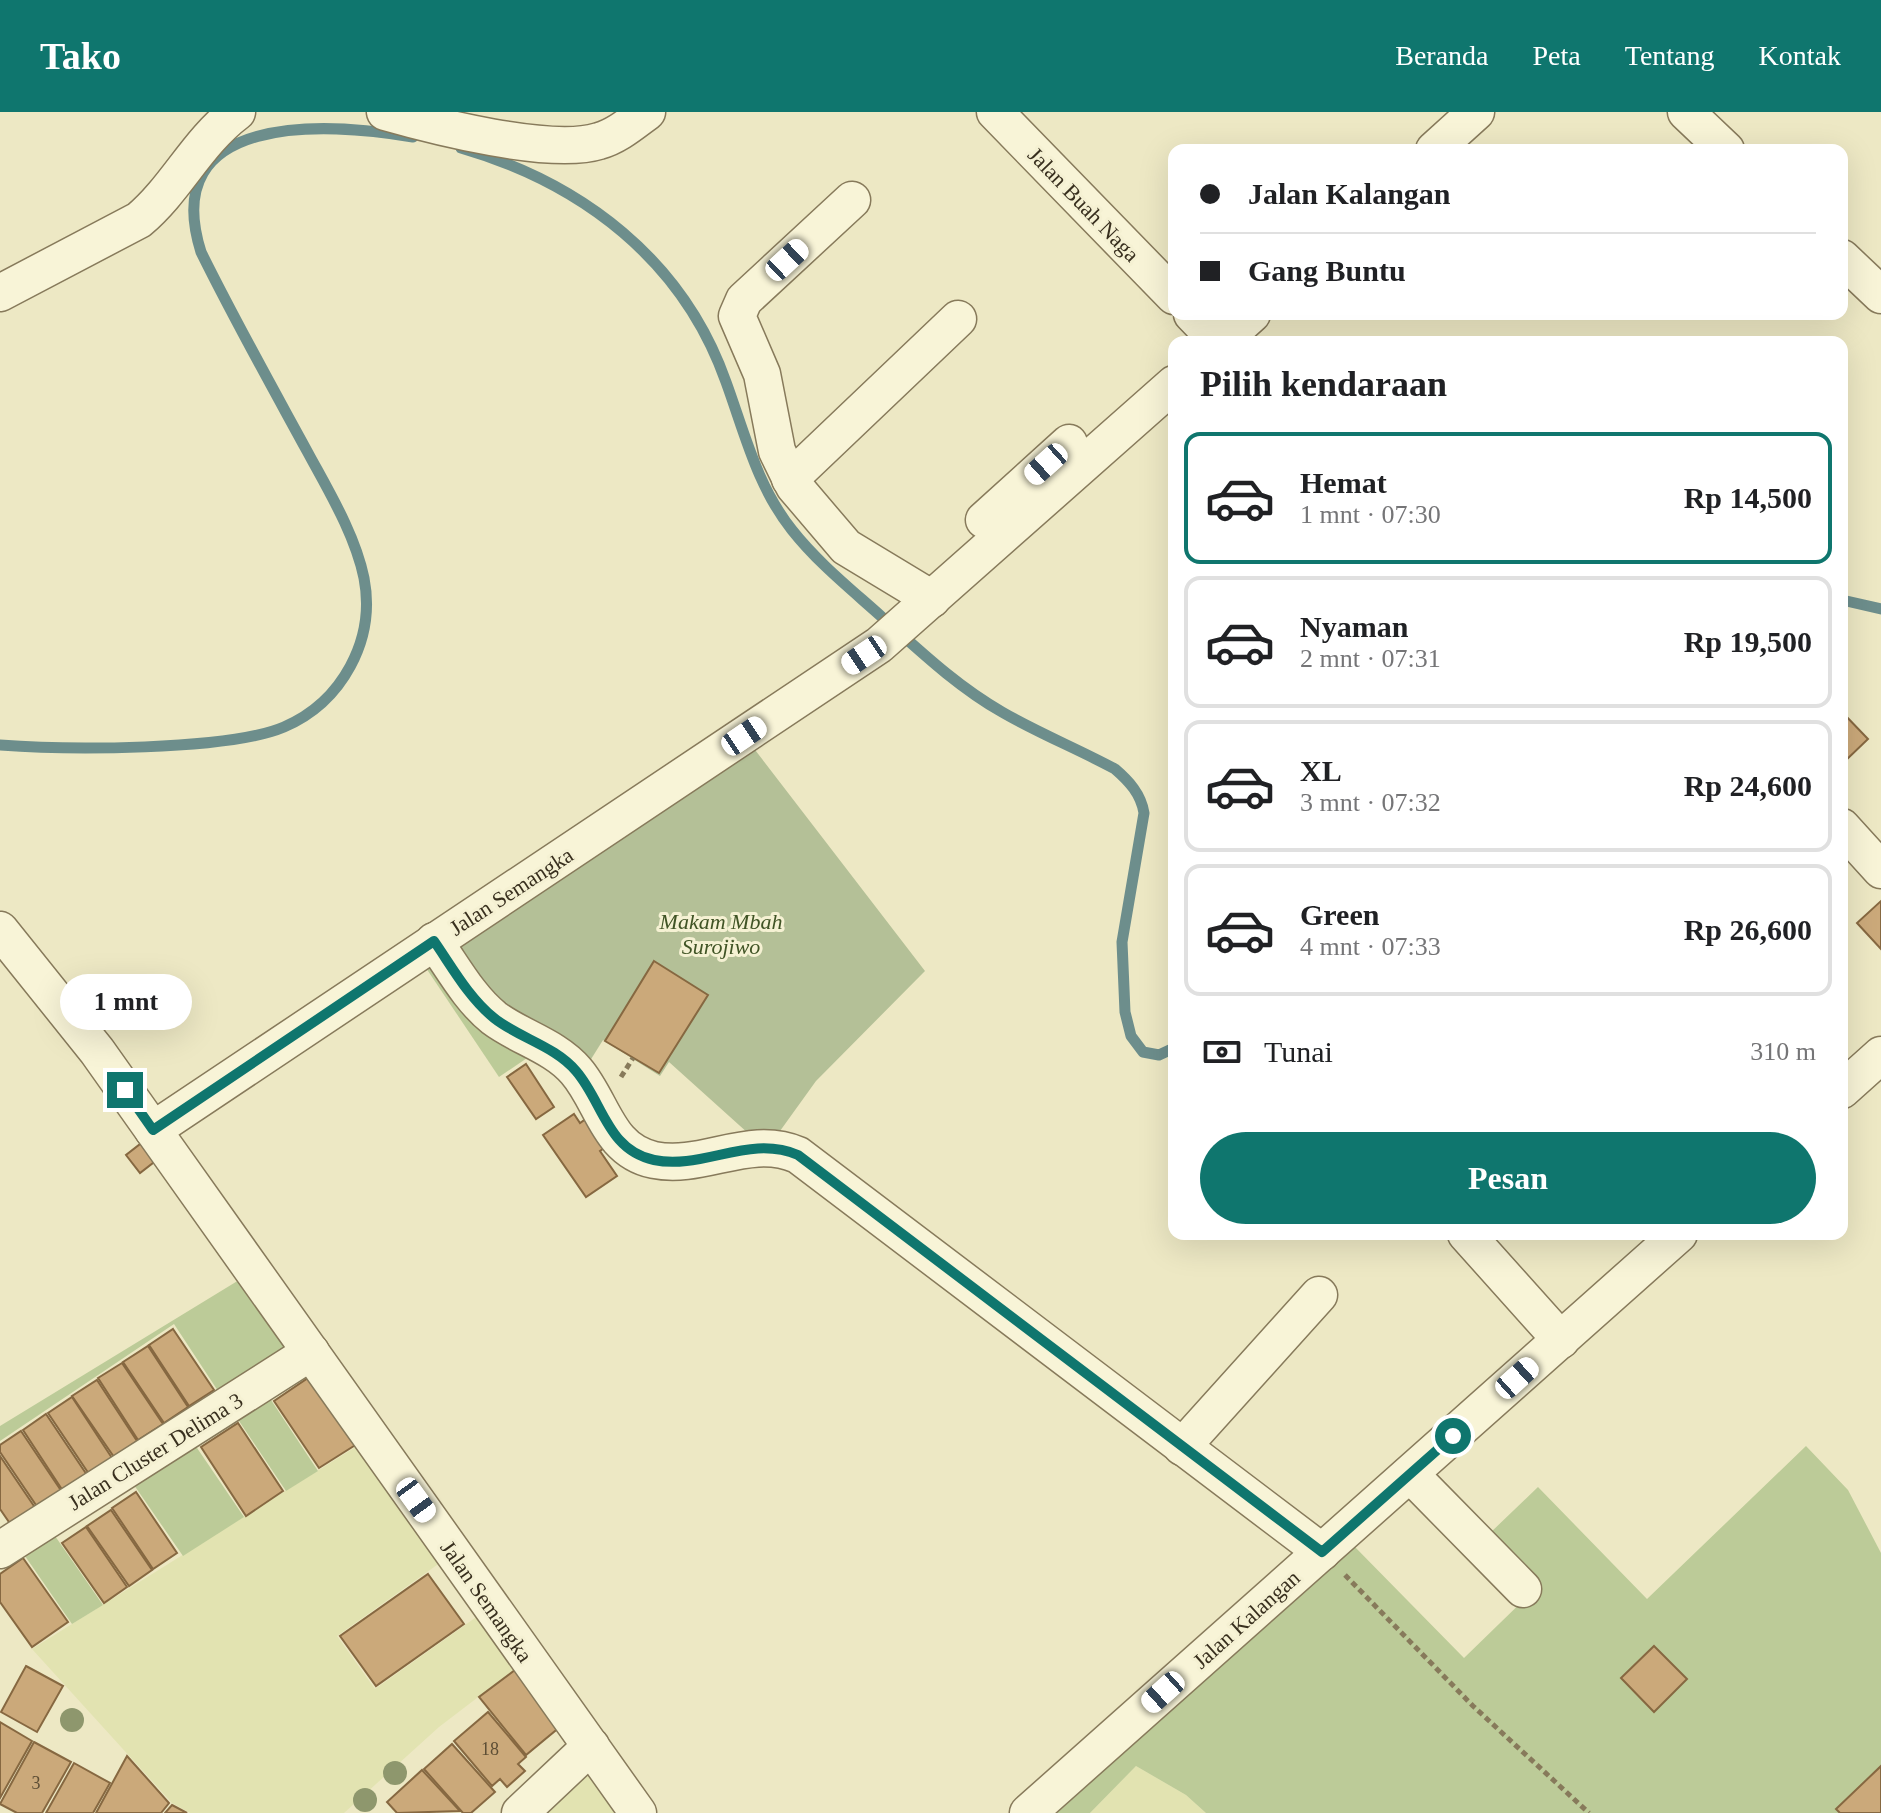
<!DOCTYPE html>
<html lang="id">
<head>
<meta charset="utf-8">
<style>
  :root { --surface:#fff; --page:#f6f6f6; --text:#202124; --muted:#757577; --line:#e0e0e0; --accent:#0f766e }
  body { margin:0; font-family:Georgia,serif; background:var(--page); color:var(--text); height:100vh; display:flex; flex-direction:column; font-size:30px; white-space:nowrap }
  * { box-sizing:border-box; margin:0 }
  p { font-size:26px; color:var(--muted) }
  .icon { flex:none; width:44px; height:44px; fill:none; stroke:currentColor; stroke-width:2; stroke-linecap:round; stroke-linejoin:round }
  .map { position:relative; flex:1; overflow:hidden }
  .drawer { position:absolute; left:1168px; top:224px; width:680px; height:904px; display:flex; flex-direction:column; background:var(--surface); border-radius:16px; box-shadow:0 8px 32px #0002 }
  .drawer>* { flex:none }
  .top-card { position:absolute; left:1168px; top:32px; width:680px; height:176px; border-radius:16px; box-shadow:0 8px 32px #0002; display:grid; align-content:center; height:176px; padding:0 32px; background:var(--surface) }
  .end { position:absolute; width:36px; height:36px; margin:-18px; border:10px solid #0f766e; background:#fff; box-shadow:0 0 0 4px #fff }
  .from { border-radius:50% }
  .bubble { position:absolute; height:56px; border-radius:28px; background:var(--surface); box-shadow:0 8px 32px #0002; font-size:26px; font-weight:700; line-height:56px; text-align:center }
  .car { position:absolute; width:24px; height:48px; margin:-24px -12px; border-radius:10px; box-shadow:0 0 6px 2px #0007; background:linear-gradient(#fff 24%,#345 0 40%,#fff 0 76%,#345 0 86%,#fff 0) }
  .top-card b { display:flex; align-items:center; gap:28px; height:76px; font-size:30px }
  .top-card b+b { border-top:2px solid var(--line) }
  .top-card i { width:20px; height:20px; background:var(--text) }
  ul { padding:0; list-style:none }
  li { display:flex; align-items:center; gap:24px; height:132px; margin:0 16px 12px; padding:0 16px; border:4px solid var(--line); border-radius:16px }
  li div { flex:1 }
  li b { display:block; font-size:30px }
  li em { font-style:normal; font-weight:700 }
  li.on { border-color:var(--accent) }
  li>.icon { width:72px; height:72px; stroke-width:1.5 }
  h2 { padding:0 32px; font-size:36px; line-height:96px }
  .pay { display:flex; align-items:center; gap:20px; height:88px; padding:0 32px; font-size:30px }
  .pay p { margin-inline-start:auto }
  .button { display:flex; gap:16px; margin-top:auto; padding:16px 32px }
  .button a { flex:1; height:92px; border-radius:48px; background:var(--accent); color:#fff; font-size:32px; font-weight:700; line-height:92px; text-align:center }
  header { display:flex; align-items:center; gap:48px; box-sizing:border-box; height:112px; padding:0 40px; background:var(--accent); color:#fff }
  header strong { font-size:38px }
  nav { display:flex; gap:44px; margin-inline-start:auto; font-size:28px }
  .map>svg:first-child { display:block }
  .farmland { fill:#e2e3b1 }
  .green { fill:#bccb98 }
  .cemetery { fill:#b4c097 }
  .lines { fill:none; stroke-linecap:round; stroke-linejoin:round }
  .stream { stroke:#6d8e8c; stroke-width:11 }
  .building { fill:#cba97a; stroke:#866841; stroke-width:2 }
  .minor-casing { stroke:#877a5b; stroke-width:39 }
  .path { stroke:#877a5b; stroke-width:5; stroke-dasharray:6 4; stroke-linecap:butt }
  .minor { stroke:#f8f4d7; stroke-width:36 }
  .tree { fill:#8e976d }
  .route { stroke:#0f766e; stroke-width:10 }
  .labels { text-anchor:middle; stroke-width:6; stroke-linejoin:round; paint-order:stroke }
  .number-label { font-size:18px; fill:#5d4e35 }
  .street-label { font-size:22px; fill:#382f1e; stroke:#f5f1d3 }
  .park-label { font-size:22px; font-style:italic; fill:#405425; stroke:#f5f1d3 }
</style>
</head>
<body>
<header>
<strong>Tako</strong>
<nav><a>Beranda</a><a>Peta</a><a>Tentang</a><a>Kontak</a></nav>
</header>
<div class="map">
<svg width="1881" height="1701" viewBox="0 0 1881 1701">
  <rect width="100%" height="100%" fill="#ede8c4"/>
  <!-- farmland -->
  <g class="farmland">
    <path d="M362,1331L444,1448L337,1524L375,1577L482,1501L519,1554L439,1615L344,1701H190L172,1691L32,1537Z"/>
    <path d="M589,1652L624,1701H538Z"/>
    <path d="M1136,1654L1186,1683L1206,1701H1090Z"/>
  </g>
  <!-- green -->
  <g class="green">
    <path d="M432,848L530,944L499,965L424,853Z"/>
    <path d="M244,1165L293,1234L220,1282L174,1212L0,1329V1314Z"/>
    <path d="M269,1285L318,1359L286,1379L237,1306Z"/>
    <path d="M195,1333L244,1405L183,1444L134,1373Z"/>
    <path d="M1806,1334L1848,1378L1881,1441V1701H1206L1186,1683L1136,1654L1090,1701H1057L1353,1433L1464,1546L1539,1473L1489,1422L1538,1375L1647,1487Z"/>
    <path d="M55,1424L103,1493L72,1512L25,1444Z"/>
  </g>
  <!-- cemetery -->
  <path class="cemetery" d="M752,634L925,859L816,969L780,1019L749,1022L669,950L660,964L603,928L588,952L506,899L453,833Z"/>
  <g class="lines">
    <!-- stream -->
    <g class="stream">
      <path d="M461,36C582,71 683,148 726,270C745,322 757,374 792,418C818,451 852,478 883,506C921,540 958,575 1002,600C1038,621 1078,637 1115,657C1129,669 1141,682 1144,701L1122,830L1125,900L1131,924L1143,940L1159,943L1174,936"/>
      <path d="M1842,488L1881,497"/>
      <path d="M0,633C64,638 228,639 284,615C342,590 376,528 364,466C355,422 328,378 307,339C271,273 234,207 201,140C157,0 325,10 413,25"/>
    </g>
  </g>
  <!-- building -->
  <g class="building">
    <path d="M1842,600L1868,627L1842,652Z"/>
    <path d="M1881,789V837L1857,811Z"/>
    <path d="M654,849L708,883L659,961L605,929Z"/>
    <path d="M526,952L554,995L536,1007L507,965Z"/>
    <path d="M574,1002L580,1011L590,1004L610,1032L600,1039L617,1064L586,1085L543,1023Z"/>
    <path d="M144,1029L158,1047L140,1061L126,1043Z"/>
    <path d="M173,1217L214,1278L189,1294L149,1233Z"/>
    <path d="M148,1234L188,1295L164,1311L123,1250Z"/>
    <path d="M122,1251L163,1312L138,1328L98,1266Z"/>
    <path d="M311,1264L357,1332L319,1356L274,1289Z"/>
    <path d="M97,1268L137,1329L114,1345L72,1284Z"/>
    <path d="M72,1285L112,1346L89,1362L48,1301Z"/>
    <path d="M46,1302L87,1363L63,1379L23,1318Z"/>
    <path d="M238,1311L283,1379L246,1404L201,1335Z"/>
    <path d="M21,1319L62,1380L38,1396L0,1340V1333Z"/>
    <path d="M0,1344L36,1397L11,1413L0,1397Z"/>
    <path d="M136,1380L177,1441L153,1457L112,1396Z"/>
    <path d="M111,1398L152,1458L129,1474L87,1414Z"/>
    <path d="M86,1415L127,1475L104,1491L62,1431Z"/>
    <path d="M23,1446L68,1510L32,1535L0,1490V1462Z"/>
    <path d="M428,1462L464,1512L376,1574L340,1524Z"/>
    <path d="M1654,1534L1687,1567L1654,1600L1621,1566Z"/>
    <path d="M26,1554L63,1574L37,1620L1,1600Z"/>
    <path d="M519,1555L561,1614L526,1643L479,1585Z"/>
    <path d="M488,1600L526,1645L518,1652L525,1659L507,1675L500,1667L492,1674L454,1629Z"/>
    <path d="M0,1610L32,1629L0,1686Z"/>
    <path d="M34,1630L71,1650L42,1701H17L0,1692Z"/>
    <path d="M452,1632L495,1680L471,1701H463L424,1657Z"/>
    <path d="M127,1644L169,1691L161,1701H96Z"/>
    <path d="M74,1651L110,1671L93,1701H46Z"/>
    <path d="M1881,1654V1701H1840L1836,1697Z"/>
    <path d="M422,1658L460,1699L397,1701L387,1690Z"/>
    <path d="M172,1693L187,1701H165Z"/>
  </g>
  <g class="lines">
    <defs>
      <g id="minor">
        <path d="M385,0C434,14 551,44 599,29C617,24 632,11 647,0"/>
        <path d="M995,0L1174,184"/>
        <path d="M1686,0L1726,38"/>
        <path d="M1434,38L1476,0"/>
        <path d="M852,88L744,188L737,204L762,262L777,339L794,374L846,435L932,487"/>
        <path d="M1842,146L1881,183"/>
        <path d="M0,181L139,108C176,77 197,30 237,0"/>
        <path d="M1192,202L1219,230"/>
        <path d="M1221,230L1252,202"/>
        <path d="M790,367L958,207"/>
        <path d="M984,408L1069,331"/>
        <path d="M1842,715L1881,758"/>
        <path d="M0,818L97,939L153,1018"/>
        <path d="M434,829C452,854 469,886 494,906C519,925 555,934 576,959C603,990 607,1038 654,1048C703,1058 749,1022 798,1043L1322,1440"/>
        <path d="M1842,978L1881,943"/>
        <path d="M1466,1122L1561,1228"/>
        <path d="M1182,1335L1319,1183"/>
        <path d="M1410,1362L1523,1477"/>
        <path d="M0,1438L311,1240"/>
        <path d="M520,1701L591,1634"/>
        <path d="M638,1701L153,1018L879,533L1174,272"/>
        <path d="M1028,1701L1679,1122"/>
      </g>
    </defs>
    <!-- minor casing -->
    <use href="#minor" class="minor-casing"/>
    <!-- path -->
    <g class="path">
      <path d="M621,965L633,946"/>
      <path d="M1345,1463L1473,1594L1589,1701"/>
    </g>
    <!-- minor -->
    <use href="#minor" class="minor"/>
  </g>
  <!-- trees -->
  <g class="tree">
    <circle cx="72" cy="1608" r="12"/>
    <circle cx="395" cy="1661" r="12"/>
    <circle cx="365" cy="1688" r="12"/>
  </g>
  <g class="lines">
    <!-- route -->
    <path class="route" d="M125,978L153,1018L434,829C452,855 469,886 494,906C519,926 555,934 576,959C603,990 607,1038 654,1048C703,1058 749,1022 798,1043L1322,1440L1453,1324"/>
  </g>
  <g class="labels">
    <!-- number labels -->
    <g class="number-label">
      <text x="490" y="1643">18</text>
      <text x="36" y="1677">3</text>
    </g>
    <!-- street labels -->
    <g class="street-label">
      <text transform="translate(1084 92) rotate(46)" y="8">Jalan Buah Naga</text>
      <text transform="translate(511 779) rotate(-33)" y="8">Jalan Semangka</text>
      <text transform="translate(155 1339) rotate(-32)" y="8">Jalan Cluster Delima 3</text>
      <text transform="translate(487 1489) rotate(55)" y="8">Jalan Semangka</text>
      <text transform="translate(1246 1507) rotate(-42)" y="8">Jalan Kalangan</text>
    </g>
    <!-- park labels -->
    <g class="park-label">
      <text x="721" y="817">Makam Mbah<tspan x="721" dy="25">Surojiwo</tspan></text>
    </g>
  </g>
</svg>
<i class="end from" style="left:1453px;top:1324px"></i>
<i class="end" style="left:125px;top:978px"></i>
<div class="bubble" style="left:60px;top:862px;width:132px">1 mnt</div>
<i class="car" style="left:787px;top:148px;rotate:47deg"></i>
<i class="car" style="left:1046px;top:352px;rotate:228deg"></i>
<i class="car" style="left:864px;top:543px;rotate:236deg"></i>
<i class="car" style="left:744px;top:624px;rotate:56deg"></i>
<i class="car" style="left:1517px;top:1266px;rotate:48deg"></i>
<i class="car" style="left:416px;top:1388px;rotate:144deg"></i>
<i class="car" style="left:1163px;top:1580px;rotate:228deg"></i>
<div class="top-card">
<b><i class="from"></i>Jalan Kalangan</b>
<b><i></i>Gang Buntu</b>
</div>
<section class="drawer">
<h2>Pilih kendaraan</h2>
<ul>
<li class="on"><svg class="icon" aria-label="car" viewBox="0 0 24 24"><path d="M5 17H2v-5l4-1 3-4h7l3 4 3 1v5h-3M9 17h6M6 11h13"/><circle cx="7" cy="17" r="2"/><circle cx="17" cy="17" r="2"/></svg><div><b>Hemat</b><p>1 mnt · 07:30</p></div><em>Rp 14,500</em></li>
<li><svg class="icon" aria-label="car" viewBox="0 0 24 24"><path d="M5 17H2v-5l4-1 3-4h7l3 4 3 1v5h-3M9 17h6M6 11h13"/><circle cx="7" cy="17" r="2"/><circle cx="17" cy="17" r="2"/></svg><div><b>Nyaman</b><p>2 mnt · 07:31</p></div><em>Rp 19,500</em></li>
<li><svg class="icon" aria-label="car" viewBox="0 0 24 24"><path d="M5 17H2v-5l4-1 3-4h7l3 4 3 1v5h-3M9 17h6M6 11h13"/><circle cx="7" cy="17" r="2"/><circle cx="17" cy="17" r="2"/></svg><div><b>XL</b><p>3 mnt · 07:32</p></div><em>Rp 24,600</em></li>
<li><svg class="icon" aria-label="car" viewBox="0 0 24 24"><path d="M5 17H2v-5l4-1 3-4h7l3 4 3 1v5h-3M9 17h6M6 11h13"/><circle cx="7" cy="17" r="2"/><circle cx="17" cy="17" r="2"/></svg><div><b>Green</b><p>4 mnt · 07:33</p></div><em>Rp 26,600</em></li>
</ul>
<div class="pay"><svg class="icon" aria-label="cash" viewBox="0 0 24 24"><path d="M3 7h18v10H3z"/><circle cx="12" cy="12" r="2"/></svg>Tunai<p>310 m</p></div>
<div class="button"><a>Pesan</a></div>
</section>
</div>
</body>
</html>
